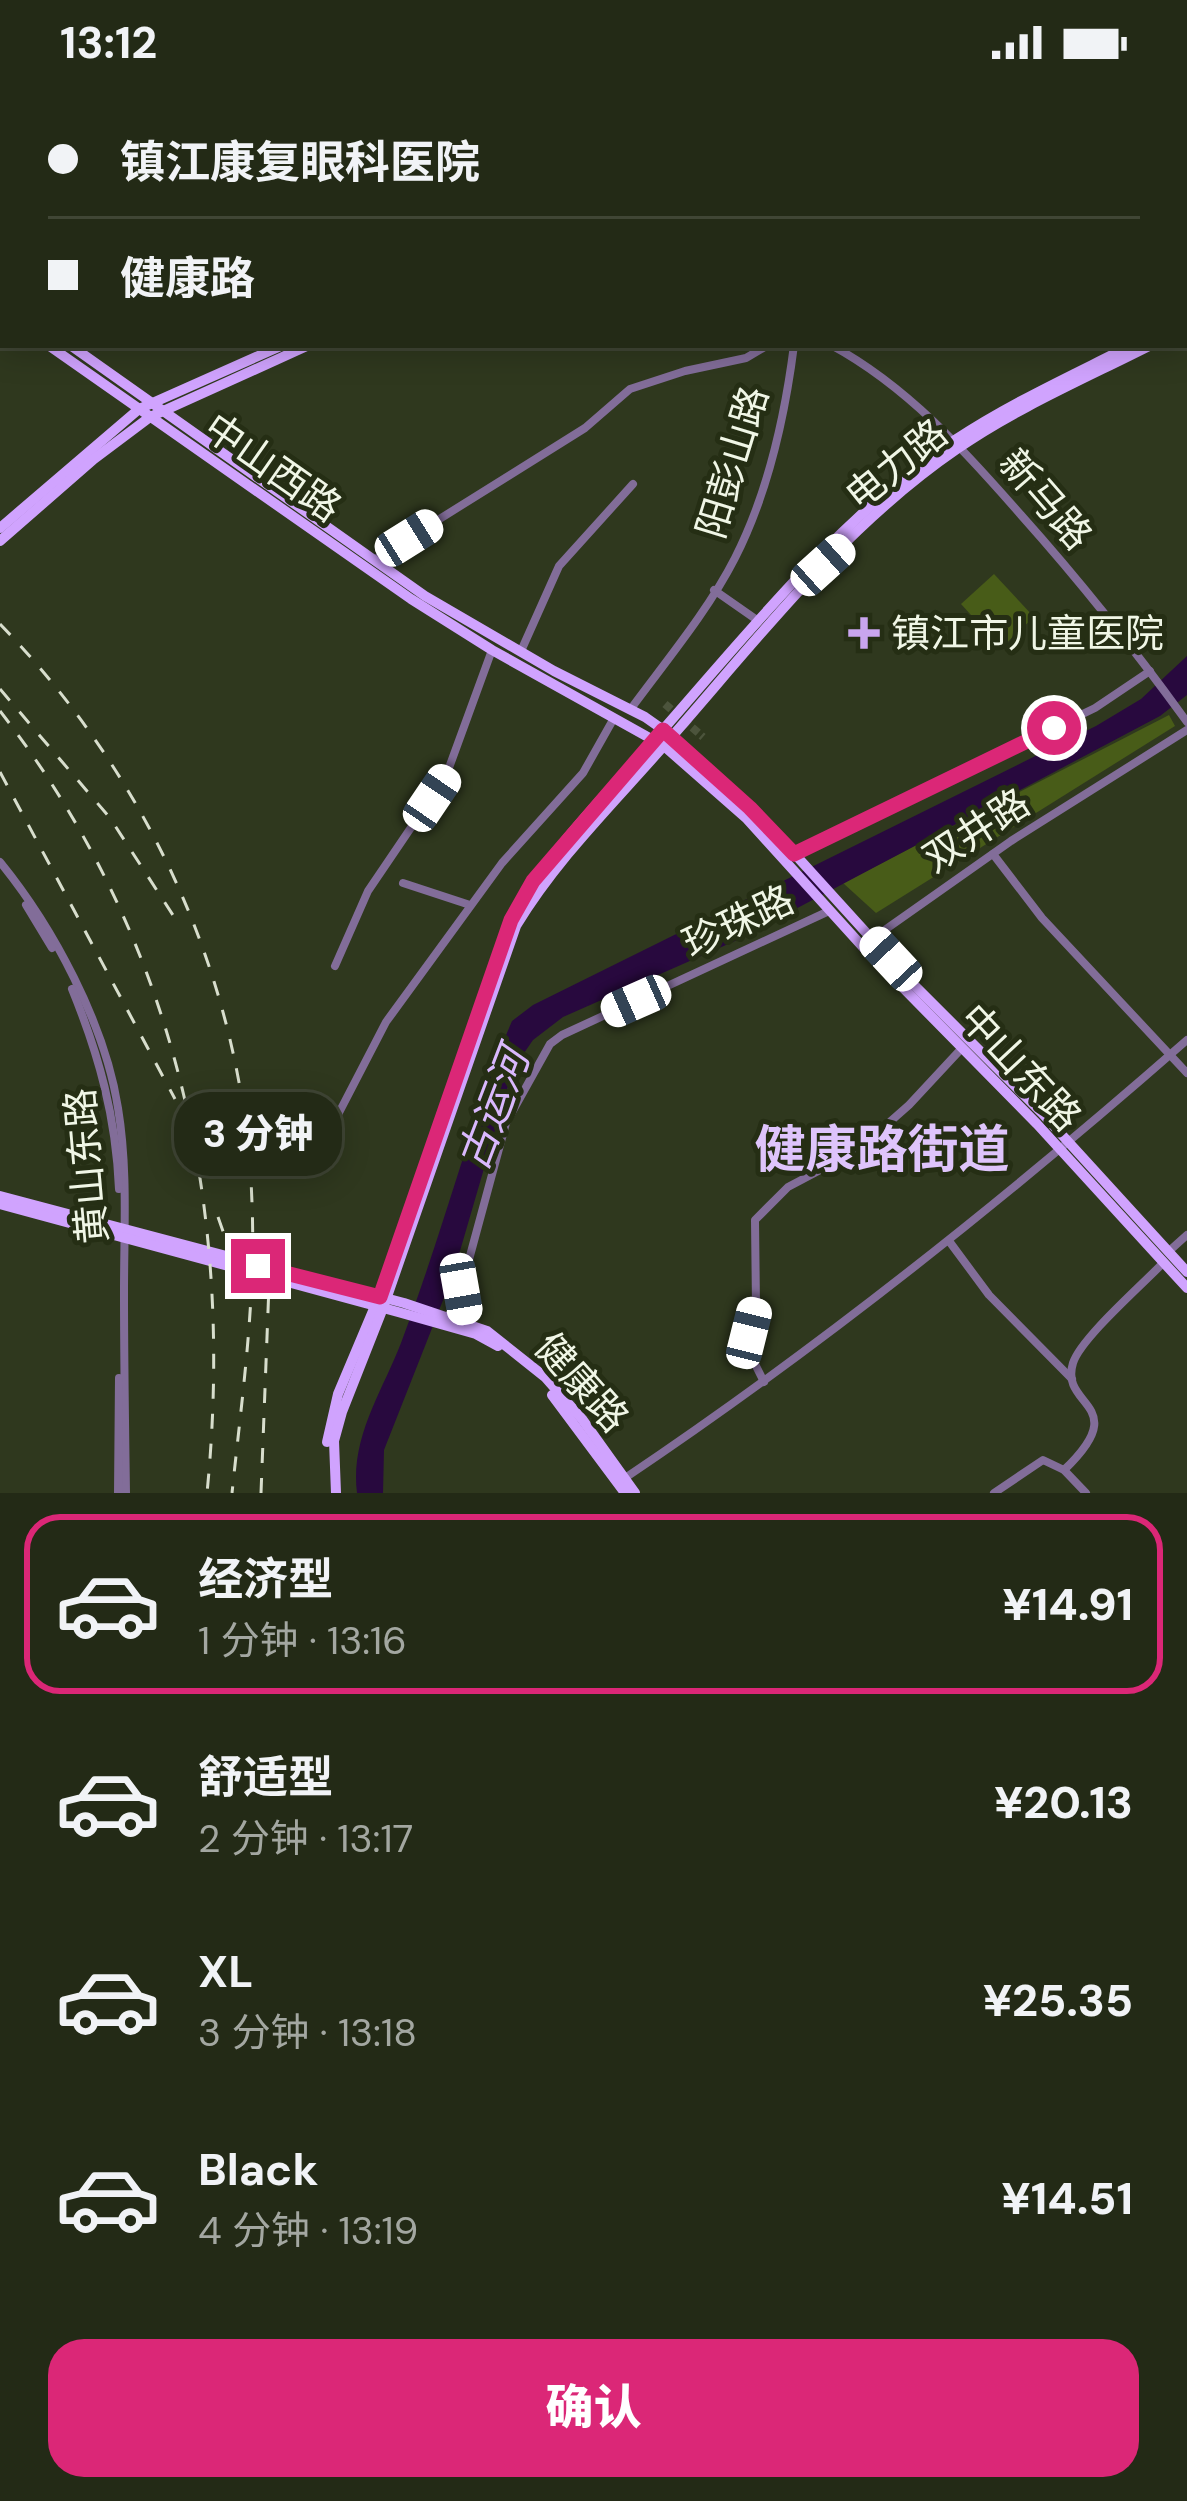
<!DOCTYPE html>
<html lang="zh">
<head>
<meta charset="utf-8">
<style>
  :root { --surface:#232a16; --page:#2b321f; --text:#f1f3f6; --muted:#a3a7a1; --line:#404635; --accent:#db2777 }
  body { margin:0; font-family:"DM Sans","Noto Sans SC",sans-serif; background:var(--page); color:var(--text); height:100vh; display:flex; flex-direction:column; font-size:45px; white-space:nowrap }
  * { box-sizing:border-box; margin:0 }
  p { font-size:39px; color:var(--muted) }
  .icon { flex:none; width:66px; height:66px; fill:none; stroke:currentColor; stroke-width:2; stroke-linecap:round; stroke-linejoin:round }
  .map { position:relative; height:1409px; overflow:hidden }
  .details { display:flex; flex-direction:column; background:var(--surface); flex:1 }
  .details>* { flex:none }
  .hud { position:absolute; left:0px; top:0px; width:1188px; height:264px; box-shadow:0 6px 30px #0003,0 0 0 3px var(--line); display:grid; align-content:center; height:264px; padding:0 48px; background:var(--surface) }
  .end { position:absolute; width:54px; height:54px; margin:-27px; border:15px solid #db2777; background:#fff; box-shadow:0 0 0 6px #fff }
  .from { border-radius:50% }
  .bubble { position:absolute; height:84px; border-radius:36px; background:var(--surface); box-shadow:0 6px 30px #0003,0 0 0 3px var(--line); font-size:39px; font-weight:800; line-height:84px; text-align:center }
  .car { position:absolute; width:36px; height:72px; margin:-36px -18px; border-radius:15px; box-shadow:0 0 9px 3px #0007; background:linear-gradient(#fff 24%,#345 0 40%,#fff 0 76%,#345 0 86%,#fff 0) }
  .hud b { display:flex; align-items:center; gap:42px; height:114px; font-size:45px }
  .hud b+b { border-top:3px solid var(--line) }
  .hud i { width:30px; height:30px; background:var(--text) }
  ul { padding:21px 0 0; list-style:none }
  li { display:flex; align-items:center; gap:36px; height:180px; margin:0 24px 18px; padding:0 24px; border:6px solid transparent; border-radius:36px }
  li div { flex:1 }
  li b { display:block; font-size:45px }
  li em { font-style:normal; font-weight:800 }
  li.active { border-color:var(--accent) }
  li>.icon { width:108px; height:108px; stroke-width:1.5 }
  .action { display:flex; gap:24px; margin-top:auto; padding:24px 48px }
  .action a { flex:1; height:138px; border-radius:36px; background:var(--accent); color:#fff; font-size:48px; font-weight:800; line-height:138px; text-align:center }
  .status { display:flex; justify-content:space-between; align-items:center; height:84px; padding:0 60px; background:var(--surface); direction:ltr }
  .status svg { height:33px; fill:currentColor }
  .map>svg:first-child { display:block }
  .green { fill:#485c18 }
  .water { fill:#28093e }
  .lines { fill:none; stroke-linecap:round; stroke-linejoin:round }
  .minor-tunnel { stroke:#4c543c; stroke-width:8; stroke-dasharray:8 4; stroke-linecap:butt }
  .minor { stroke:#826d99; stroke-width:8 }
  .major { stroke:#d0a3fe; stroke-width:10 }
  .rail { stroke:#d8decd; stroke-width:3; stroke-dasharray:15 15; stroke-linecap:butt }
  .route { stroke:#db2777; stroke-width:15 }
  .poi-dot { fill:#c9a5ee; stroke:#252e14; stroke-width:4.5 }
  .labels { text-anchor:middle; stroke-width:10; stroke-linejoin:round; paint-order:stroke }
  .street-label { font-size:39px; fill:#f0f6e6; stroke:#252e14 }
  .poi-label { font-size:39px; fill:#f0f6e6; stroke:#252e14; text-anchor:start }
  .water-label { font-size:42px; font-style:italic; fill:#d9b8fd; stroke:#252e14 }
  .district-label { font-size:51px; font-weight:bold; fill:#dec4fb; stroke:#252e14 }
</style>
</head>
<body>
<div class="status"><b>13:12</b><svg viewBox="0 0 49 12"><path d="M0 12V9h3v3zM5 12V6h3v6zM10 12V3h3v9zM15 12V0h3v12zM26 1h20v11H26zM47 4h2v5h-2z"/></svg></div>
<div class="map">
<svg width="1187" height="1409" viewBox="0 0 1187 1409">
  <rect width="100%" height="100%" fill="#2f381e"/>
  <!-- green -->
  <g class="green">
    <path d="M994,490L1034,533L1001,564L961,520Z"/>
    <path d="M1169,631L1175,642L876,829L843,799Z"/>
  </g>
  <!-- water -->
  <path class="water" d="M1187,572V611L1160,632L735,857L563,933L533,956L513,985L453,1191L384,1366L383,1409H357C350,1354 382,1308 401,1259C436,1166 463,1069 496,975L512,937L533,921L1096,642L1141,615Z"/>
  <g class="lines">
    <!-- minor-tunnel -->
    <path class="minor-tunnel" d="M665,620L703,653"/>
    <!-- minor -->
    <g class="minor">
      <path d="M223,0L225,3"/>
      <path d="M230,0L232,3"/>
      <path d="M592,0L593,3"/>
      <path d="M788,0L789,3"/>
      <path d="M12,3L15,0"/>
      <path d="M26,3L29,0"/>
      <path d="M0,17L3,13"/>
      <path d="M0,34L3,31"/>
      <path d="M831,261C907,302 965,367 1021,431C1080,497 1135,566 1187,638"/>
      <path d="M374,476L585,344L630,305L685,287L746,274L768,261"/>
      <path d="M714,506L757,536"/>
      <path d="M521,567L559,482L633,400"/>
      <path d="M630,626C666,577 708,527 735,474C768,409 785,332 794,261"/>
      <path d="M794,770L1095,624L1150,587"/>
      <path d="M993,770L1042,834L1187,989"/>
      <path d="M0,778C53,843 105,940 118,1024C128,1085 124,1146 124,1207C124,1274 125,1342 126,1409"/>
      <path d="M403,799L470,821"/>
      <path d="M26,821L52,864"/>
      <path d="M862,862L1011,757L1187,646"/>
      <path d="M335,882L368,807L446,692L492,566"/>
      <path d="M72,905C99,971 116,1033 119,1105"/>
      <path d="M320,1078L329,1048L386,938L502,779L583,689L614,634"/>
      <path d="M949,1157L989,1211L1072,1295"/>
      <path d="M1168,1168L1187,1151"/>
      <path d="M467,1239L461,1205L506,1039L550,960L562,951L829,827"/>
      <path d="M764,1298L750,1270L749,1249L756,1222L755,1136L788,1103L858,1066L909,1021L962,964"/>
      <path d="M1064,1386C1134,1319 1059,1324 1073,1279C1081,1254 1142,1201 1163,1179"/>
      <path d="M625,1394C823,1261 1008,1113 1187,956"/>
      <path d="M118,1409L119,1294"/>
      <path d="M994,1409L1043,1376L1064,1386L1086,1409"/>
    </g>
    <!-- major -->
    <g class="major">
      <path d="M1185,8H1187"/>
      <path d="M0,213L3,215"/>
      <path d="M0,228L3,230"/>
      <path d="M1185,234L1187,233"/>
      <path d="M1185,244L1187,243"/>
      <path d="M48,261L411,515L492,566L664,662L746,734L862,862L1037,1040L1187,1204"/>
      <path d="M70,261L425,512L554,587L645,633L672,652L792,767L910,897L1042,1029L1187,1188"/>
      <path d="M0,444L139,325L283,261"/>
      <path d="M0,457L94,375L150,333L309,261"/>
      <path d="M516,827C552,764 605,712 653,657C743,555 841,431 955,356C1011,319 1073,291 1132,261"/>
      <path d="M0,1112L404,1219L487,1247L545,1293L582,1335L635,1409"/>
      <path d="M0,1120L398,1228L476,1250L498,1262"/>
      <path d="M552,1311L625,1409"/>
      <path d="M327,1358L338,1310L384,1201"/>
      <path d="M336,1409L334,1357L342,1328L383,1224L516,842C556,776 610,723 661,665C754,560 839,446 957,365C1016,324 1086,294 1151,261"/>
    </g>
    <!-- rail -->
    <g class="rail">
      <path d="M0,540C150,695 245,902 252,1119C256,1216 242,1313 232,1409"/>
      <path d="M0,605L110,734L180,842"/>
      <path d="M0,627C177,855 235,1126 207,1409"/>
      <path d="M0,688L175,1015"/>
      <path d="M218,1133L246,1212"/>
      <path d="M261,1409L270,1175"/>
    </g>
  </g>
  <g class="lines">
    <!-- route -->
    <path class="route" d="M258,1182L380,1213L511,836L533,797L663,646L750,724L794,770L1054,644"/>
  </g>
  <!-- markers -->
  <path class="poi-dot" d="M858 531h12v12h12v12h-12v12h-12v-12h-12v-12h12z"/>
  <g class="labels">
    <!-- street labels -->
    <g class="street-label">
      <text transform="translate(732 378) rotate(-73)" y="14">阳彭山路</text>
      <text transform="translate(896 380) rotate(-39)" y="14">电力路</text>
      <text transform="translate(273 383) rotate(35)" y="14">中山西路</text>
      <text transform="translate(1046 415) rotate(49)" y="14">新马路</text>
      <text transform="translate(976 746) rotate(-33)" y="14">双井路</text>
      <text transform="translate(738 837) rotate(-25)" y="14">珍珠路</text>
      <text transform="translate(1021 983) rotate(47)" y="14">中山东路</text>
      <text transform="translate(86 1082) rotate(-95)" y="14">黄山东路</text>
      <text transform="translate(582 1298) rotate(48)" y="14">健康路</text>
    </g>
    <!-- poi labels -->
    <g class="poi-label">
      <text x="891" y="563">镇江市儿童医院</text>
    </g>
    <!-- water labels -->
    <g class="water-label">
      <text transform="translate(493 1025) rotate(-69)" y="15">古运河</text>
    </g>
    <!-- district labels -->
    <g class="district-label">
      <text x="882" y="1083">健康路街道</text>
    </g>
  </g>
</svg>
<i class="end from" style="left:1054px;top:644px"></i>
<i class="end" style="left:258px;top:1182px"></i>
<div class="bubble" style="left:174px;top:1008px;width:168px">3 分钟</div>
<i class="car" style="left:409px;top:454px;rotate:58deg"></i>
<i class="car" style="left:823px;top:481px;rotate:48deg"></i>
<i class="car" style="left:432px;top:714px;rotate:34deg"></i>
<i class="car" style="left:891px;top:875px;rotate:317deg"></i>
<i class="car" style="left:636px;top:917px;rotate:246deg"></i>
<i class="car" style="left:461px;top:1205px;rotate:170deg"></i>
<i class="car" style="left:749px;top:1249px;rotate:14deg"></i>
<div class="hud">
<b><i class="from"></i>镇江康复眼科医院</b>
<b><i></i>健康路</b>
</div>
</div>
<section class="details">
<ul>
<li class="active"><svg class="icon" aria-label="car" viewBox="0 0 24 24"><path d="M5 17H2v-5l4-1 3-4h7l3 4 3 1v5h-3M9 17h6M6 11h13"/><circle cx="7" cy="17" r="2"/><circle cx="17" cy="17" r="2"/></svg><div><b>经济型</b><p>1 分钟 · 13:16</p></div><em>¥14.91</em></li>
<li><svg class="icon" aria-label="car" viewBox="0 0 24 24"><path d="M5 17H2v-5l4-1 3-4h7l3 4 3 1v5h-3M9 17h6M6 11h13"/><circle cx="7" cy="17" r="2"/><circle cx="17" cy="17" r="2"/></svg><div><b>舒适型</b><p>2 分钟 · 13:17</p></div><em>¥20.13</em></li>
<li><svg class="icon" aria-label="car" viewBox="0 0 24 24"><path d="M5 17H2v-5l4-1 3-4h7l3 4 3 1v5h-3M9 17h6M6 11h13"/><circle cx="7" cy="17" r="2"/><circle cx="17" cy="17" r="2"/></svg><div><b>XL</b><p>3 分钟 · 13:18</p></div><em>¥25.35</em></li>
<li><svg class="icon" aria-label="car" viewBox="0 0 24 24"><path d="M5 17H2v-5l4-1 3-4h7l3 4 3 1v5h-3M9 17h6M6 11h13"/><circle cx="7" cy="17" r="2"/><circle cx="17" cy="17" r="2"/></svg><div><b>Black</b><p>4 分钟 · 13:19</p></div><em>¥14.51</em></li>
</ul>
<div class="action"><a>确认</a></div>
</section>
</body>
</html>
